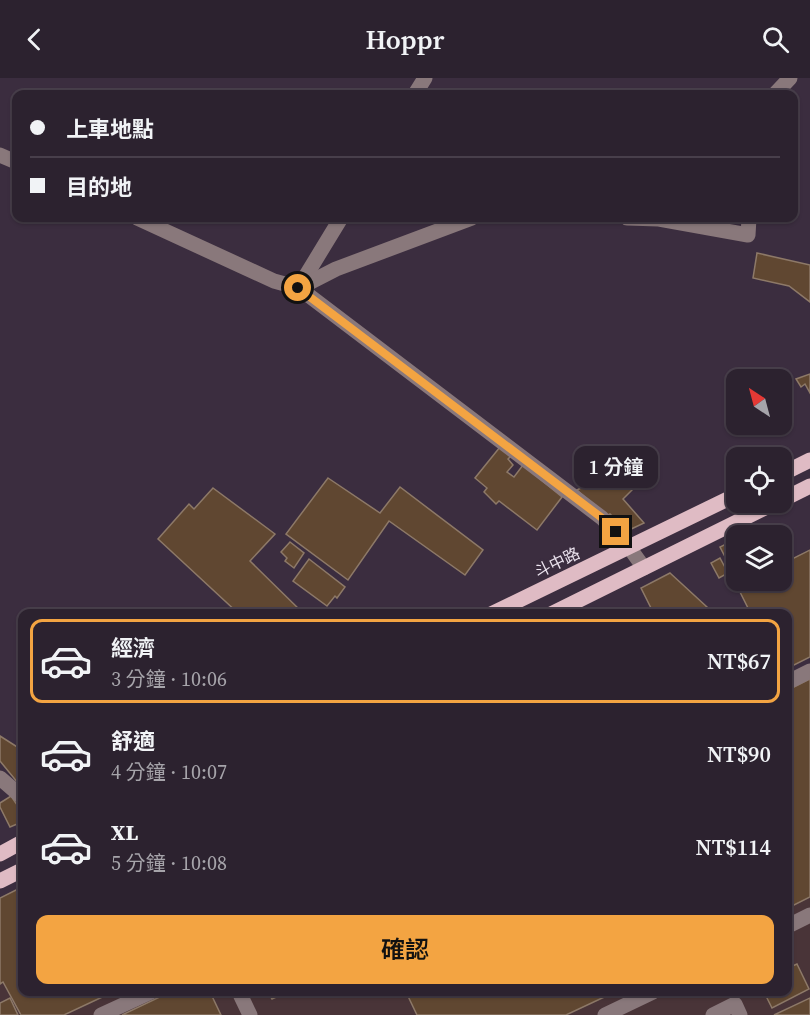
<!DOCTYPE html>
<html lang="zh-TW">
<head>
<meta charset="utf-8">
<style>
  :root { --surface:#2c222f; --page:#382f3b; --text:#f1f3f6; --muted:#a6a4aa; --line:#483f4b; --accent:#f3a442 }
  body { margin:0; font-family:"Source Serif 4","Noto Sans TC",serif; background:var(--page); color:var(--text); height:100vh; display:flex; flex-direction:column; font-size:22px; white-space:nowrap }
  * { box-sizing:border-box; margin:0 }
  p { font-size:20px; color:var(--muted) }
  .icon { flex:none; width:33px; height:33px; fill:none; stroke:currentColor; stroke-width:2; stroke-linecap:round; stroke-linejoin:round }
  .map { position:relative; flex:1; overflow:hidden }
  .details { position:absolute; left:18px; top:531px; width:774px; height:387px; display:flex; flex-direction:column; background:var(--surface); border-radius:12px; box-shadow:0 2px 4px #0004,0 0 0 2px var(--line) }
  .details>* { flex:none }
  .guide { position:absolute; left:12px; top:12px; width:786px; height:132px; border-radius:12px; box-shadow:0 2px 4px #0004,0 0 0 2px var(--line); display:grid; align-content:center; height:132px; padding:0 18px; background:var(--surface) }
  .needle { width:39px; rotate:324deg }
  .fabs { position:absolute; left:726px; top:291px; display:grid; gap:12px }
  .fabs a { display:grid; place-items:center; width:66px; height:66px; border-radius:12px; background:var(--surface); box-shadow:0 2px 4px #0004,0 0 0 2px var(--line); font-size:30px }
  .end { position:absolute; width:27px; height:27px; margin:-14px; border:8px solid #f3a442; background:#111; box-shadow:0 0 0 3px #111 }
  .from { border-radius:50% }
  .bubble { position:absolute; height:42px; border-radius:12px; background:var(--surface); box-shadow:0 2px 4px #0004,0 0 0 2px var(--line); font-size:20px; font-weight:600; line-height:42px; text-align:center }
  .guide b { display:flex; align-items:center; gap:21px; height:57px; font-size:22px }
  .guide b+b { border-top:2px solid var(--line) }
  .guide i { width:15px; height:15px; background:var(--text) }
  ul { padding:10px 0 0; list-style:none }
  li { display:flex; align-items:center; gap:18px; height:84px; margin:0 12px 9px; padding:0 6px; border:3px solid transparent; border-radius:12px }
  li div { flex:1 }
  li b { display:block; font-size:22px }
  li em { font-style:normal; font-weight:600 }
  li.current { border-color:var(--accent) }
  li>.icon { width:54px; height:54px; stroke-width:1.5 }
  .action { display:flex; gap:12px; margin-top:auto; padding:12px 18px }
  .action a { flex:1; height:69px; border-radius:12px; background:var(--accent); color:#111; font-size:24px; font-weight:600; line-height:69px; text-align:center }
  header { display:flex; justify-content:space-between; align-items:center; height:78px; padding:0 18px; background:var(--surface); font-size:27px; font-weight:600 }
  .map>svg:first-child { display:block }
  .industrial { fill:#493438 }
  .building { fill:#604731; stroke:#8d7968; stroke-width:1.5 }
  .lines { fill:none; stroke-linecap:round; stroke-linejoin:round }
  .minor { stroke:#89787b; stroke-width:15 }
  .major { stroke:#dfbbc4; stroke-width:15 }
  .route { stroke:#f3a442; stroke-width:8 }
  .labels { text-anchor:middle; stroke-width:5; stroke-linejoin:round; paint-order:stroke }
  .street-label { font-size:16px; fill:#ece4ef; stroke:#3b2d3f }
</style>
</head>
<body>
<header><svg class="icon" aria-label="back" viewBox="0 0 24 24"><path d="M15 5l-7 7 7 7"/></svg>Hoppr<svg class="icon" aria-label="search" viewBox="0 0 24 24"><circle cx="10" cy="10" r="6"/><path d="M15 15l6 6"/></svg></header>
<div class="map">
<svg width="810" height="937" viewBox="0 0 810 937">
  <rect width="100%" height="100%" fill="#3b2d3f"/>
  <!-- industrial -->
  <path class="industrial" d="M810,607V937H0V876L13,902L22,898V914H788V618Z"/>
  <!-- building -->
  <g class="building">
    <path d="M757,175L810,187V224L789,208L753,200Z"/>
    <path d="M810,296V315L805,306L801,309L796,301Z"/>
    <path d="M500,369L512,377L508,381L513,387L507,394L514,399L523,387L562,419L537,452L499,423L496,426L484,414L487,410L475,400Z"/>
    <path d="M631,388L634,393L641,389L645,399L623,421L644,445L627,453L610,436L606,438L577,412L618,391L621,395Z"/>
    <path d="M328,400L380,435L400,409L483,472L465,497L389,443L348,502L286,456Z"/>
    <path d="M213,410L275,456L250,483L304,536H239L158,461L189,426L194,431Z"/>
    <path d="M736,461V500L720,469Z"/>
    <path d="M290,464L304,475L294,490L285,483L287,480L281,474Z"/>
    <path d="M810,472V579L788,590V536H751L737,508L747,502H782V486Z"/>
    <path d="M720,480L728,495L719,500L711,485Z"/>
    <path d="M309,481L345,509L337,520L335,518L327,528L293,503Z"/>
    <path d="M670,495L707,529L698,533L699,536H654L641,510Z"/>
    <path d="M810,601V819L788,830V612Z"/>
    <path d="M0,658L22,672V710L0,683Z"/>
    <path d="M11,718L22,734V744L10,749L0,729V725Z"/>
    <path d="M22,809V914H113L64,937H21L3,904L0,906V820Z"/>
    <path d="M797,886L809,911L772,930L764,914H788V890Z"/>
    <path d="M170,914H210L221,937H122Z"/>
    <path d="M268,914H287L272,921Z"/>
    <path d="M406,914H615L566,937H417Z"/>
    <path d="M10,920L18,937H0V925Z"/>
    <path d="M810,920V937H774Z"/>
  </g>
  <g class="lines">
    <!-- minor -->
    <g class="minor">
      <path d="M415,16L425,0"/>
      <path d="M775,16L790,0"/>
      <path d="M0,77L16,84"/>
      <path d="M137,140L274,203L299,210L602,440L629,469L644,490"/>
      <path d="M627,140L659,141L748,157L749,140"/>
      <path d="M299,209L341,140"/>
      <path d="M299,210L336,191L472,140"/>
      <path d="M788,604L810,593"/>
      <path d="M0,700L22,719"/>
      <path d="M788,848L810,837"/>
      <path d="M239,914L250,937"/>
      <path d="M101,937L151,914"/>
      <path d="M605,937L653,914"/>
      <path d="M713,937L735,926L740,937"/>
    </g>
    <!-- major -->
    <g class="major">
      <path d="M782,396L810,382"/>
      <path d="M782,422L810,408"/>
      <path d="M491,536L736,417"/>
      <path d="M551,536L777,424"/>
      <path d="M0,776L22,764"/>
      <path d="M0,803L22,792"/>
    </g>
  </g>
  <g class="lines">
    <!-- route -->
    <path class="route" d="M298,210L602,440L616,454"/>
  </g>
  <g class="labels">
    <!-- street labels -->
    <g class="street-label">
      <text transform="translate(557 484) rotate(-26)" y="6">斗中路</text>
    </g>
  </g>
</svg>
<div class="fabs">
<a><svg class="needle" viewBox="-14 -14 28 28"><path d="M0-13l5 13h-10z" fill="#e53935"/><path d="M0 13l5-13h-10z" fill="#a6a4aa"/></svg></a>
<a><svg class="icon" aria-label="locate" viewBox="0 0 24 24"><circle cx="12" cy="12" r="6"/><path d="M12 2v4M12 18v4M2 12h4M18 12h4"/></svg></a>
<a><svg class="icon" aria-label="layers" viewBox="0 0 24 24"><path d="M12 4l9 5-9 5-9-5zM3 14l9 5 9-5"/></svg></a>
</div>
<i class="end from" style="left:298px;top:210px"></i>
<i class="end" style="left:616px;top:454px"></i>
<div class="bubble" style="left:574px;top:368px;width:84px">1 分鐘</div>
<div class="guide">
<b><i class="from"></i>上車地點</b>
<b><i></i>目的地</b>
</div>
<section class="details">
<ul>
<li class="current"><svg class="icon" aria-label="car" viewBox="0 0 24 24"><path d="M5 17H2v-5l4-1 3-4h7l3 4 3 1v5h-3M9 17h6M6 11h13"/><circle cx="7" cy="17" r="2"/><circle cx="17" cy="17" r="2"/></svg><div><b>經濟</b><p>3 分鐘 · 10:06</p></div><em>NT$67</em></li>
<li><svg class="icon" aria-label="car" viewBox="0 0 24 24"><path d="M5 17H2v-5l4-1 3-4h7l3 4 3 1v5h-3M9 17h6M6 11h13"/><circle cx="7" cy="17" r="2"/><circle cx="17" cy="17" r="2"/></svg><div><b>舒適</b><p>4 分鐘 · 10:07</p></div><em>NT$90</em></li>
<li><svg class="icon" aria-label="car" viewBox="0 0 24 24"><path d="M5 17H2v-5l4-1 3-4h7l3 4 3 1v5h-3M9 17h6M6 11h13"/><circle cx="7" cy="17" r="2"/><circle cx="17" cy="17" r="2"/></svg><div><b>XL</b><p>5 分鐘 · 10:08</p></div><em>NT$114</em></li>
</ul>
<div class="action"><a>確認</a></div>
</section>
</div>
</body>
</html>
